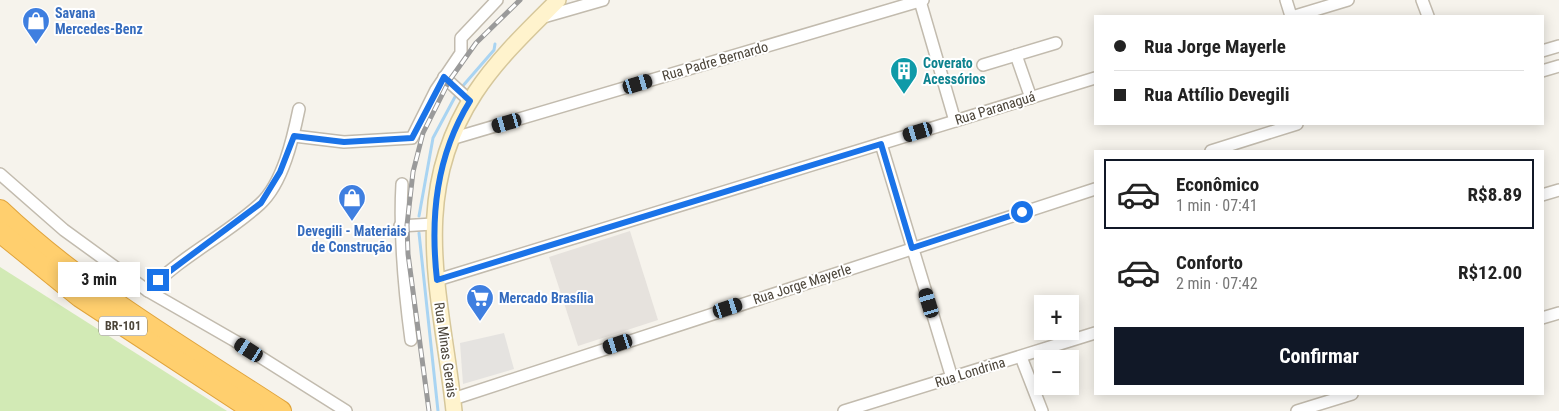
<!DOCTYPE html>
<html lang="pt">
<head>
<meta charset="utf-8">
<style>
  :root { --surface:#fff; --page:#f2f2f2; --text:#222; --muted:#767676; --line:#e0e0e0; --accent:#111827 }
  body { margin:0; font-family:"Roboto Condensed",sans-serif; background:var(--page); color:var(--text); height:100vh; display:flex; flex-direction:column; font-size:19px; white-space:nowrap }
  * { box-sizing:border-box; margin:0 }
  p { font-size:16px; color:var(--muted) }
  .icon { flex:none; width:28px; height:28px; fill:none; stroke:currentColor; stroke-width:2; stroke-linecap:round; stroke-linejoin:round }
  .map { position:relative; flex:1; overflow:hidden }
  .details { position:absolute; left:1094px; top:150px; width:450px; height:245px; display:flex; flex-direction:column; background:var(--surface); border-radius:0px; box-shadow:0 2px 12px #0003 }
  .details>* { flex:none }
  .hud { position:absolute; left:1094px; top:15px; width:450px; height:110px; border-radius:0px; box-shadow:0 2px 12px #0003; display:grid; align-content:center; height:110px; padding:0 20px; background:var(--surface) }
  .fabs { position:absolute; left:1034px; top:295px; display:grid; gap:10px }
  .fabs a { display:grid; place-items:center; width:45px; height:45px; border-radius:0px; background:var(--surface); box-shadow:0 2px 12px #0003; font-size:25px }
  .end { position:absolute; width:22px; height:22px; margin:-11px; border:6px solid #1a73e8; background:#fff; box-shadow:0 0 0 2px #fff }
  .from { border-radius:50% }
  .bubble { position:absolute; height:35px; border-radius:0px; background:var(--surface); box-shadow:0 2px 12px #0003; font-size:16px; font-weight:700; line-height:35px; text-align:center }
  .car { position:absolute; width:15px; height:30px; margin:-15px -8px; border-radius:6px; box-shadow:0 0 4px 1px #0007; background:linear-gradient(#222 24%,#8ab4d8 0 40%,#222 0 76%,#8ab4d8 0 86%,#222 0) }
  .hud b { display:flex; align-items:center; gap:18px; height:48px; font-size:19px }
  .hud b+b { border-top:1px solid var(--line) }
  .hud i { width:12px; height:12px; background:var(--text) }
  ul { padding:9px 0 0; list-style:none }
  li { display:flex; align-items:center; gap:15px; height:70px; margin:0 10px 8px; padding:0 10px; border:2px solid transparent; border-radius:0px }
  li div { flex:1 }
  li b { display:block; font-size:19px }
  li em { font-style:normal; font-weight:700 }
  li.current { border-color:var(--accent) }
  li>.icon { width:45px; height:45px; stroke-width:1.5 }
  .action { display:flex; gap:10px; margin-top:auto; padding:10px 20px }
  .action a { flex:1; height:58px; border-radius:0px; background:var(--accent); color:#fff; font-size:20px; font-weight:700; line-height:58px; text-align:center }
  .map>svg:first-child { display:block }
  .industrial { fill:#e6e2dd }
  .green { fill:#d2eab5 }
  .parking { fill:#e5e3e0 }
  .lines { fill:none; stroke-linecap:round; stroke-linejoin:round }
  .stream { stroke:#a9d4f2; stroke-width:3 }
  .minor-casing { stroke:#c2bbae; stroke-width:14 }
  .secondary-casing { stroke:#d6c79b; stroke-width:18 }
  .motorway-casing { stroke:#e0a43c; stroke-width:22 }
  .minor { stroke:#fff; stroke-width:11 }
  .secondary { stroke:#fff3cd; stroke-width:15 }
  .motorway { stroke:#ffcf6e; stroke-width:20 }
  .rail-casing { stroke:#9a9a9a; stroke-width:5 }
  .rail { stroke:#fff; stroke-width:3; stroke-dasharray:9; stroke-linecap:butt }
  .route { stroke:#1a73e8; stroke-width:6 }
  .labels { text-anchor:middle; stroke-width:4; stroke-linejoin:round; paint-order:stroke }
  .shield { fill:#fff; stroke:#817c74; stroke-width:1 }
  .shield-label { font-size:12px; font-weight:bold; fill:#4b4439 }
  .shop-label { font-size:14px; font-weight:bold; fill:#366cbe; stroke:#fff; text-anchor:start }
  .street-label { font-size:14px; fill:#4b4439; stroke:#fff }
  .culture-label { font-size:14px; font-weight:bold; fill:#0d838f; stroke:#fff; text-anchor:start }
</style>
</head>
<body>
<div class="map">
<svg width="1559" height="411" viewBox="0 0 1559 411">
  <rect width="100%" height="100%" fill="#f6f3ec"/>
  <!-- industrial -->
  <path class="industrial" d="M630,231L658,320L578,346L549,257Z"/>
  <!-- green -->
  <path class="green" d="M0,267L227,411H0Z"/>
  <!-- parking -->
  <path class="parking" d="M504,333L514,369L463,384L460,343Z"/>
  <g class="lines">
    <!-- stream -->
    <g class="stream">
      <path d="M461,88L494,50L495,44"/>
      <path d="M419,216L433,138L456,95"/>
      <path d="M419,233L438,411"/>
    </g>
    <defs>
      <g id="minor">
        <path d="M1286,0L1291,16"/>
        <path d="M1422,0L1428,16"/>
        <path d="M920,1L955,121"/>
        <path d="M1295,16L1348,0"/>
        <path d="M540,18L603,0"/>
        <path d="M1542,51L1559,46"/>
        <path d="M1016,55L1031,98"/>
        <path d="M983,65L1056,43"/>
        <path d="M1542,71L1559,66"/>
        <path d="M444,77L470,101"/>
        <path d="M294,136L344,142L412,138L436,90L461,53V38L497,0"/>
        <path d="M451,139L923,0"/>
        <path d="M881,144L952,378"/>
        <path d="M1211,151L1297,124"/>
        <path d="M0,174L64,230L148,291L235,341L346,411"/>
        <path d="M402,184C399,237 404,288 411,340"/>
        <path d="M1542,195L1559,190"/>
        <path d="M400,226L433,224"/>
        <path d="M437,280L1095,78"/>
        <path d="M148,291C181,256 225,236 260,204C283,183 293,138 299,109"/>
        <path d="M1542,318L1559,313"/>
        <path d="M1021,357L1042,411"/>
        <path d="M453,399L1095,189"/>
        <path d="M844,411L1095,333"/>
        <path d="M1297,411L1352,394"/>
      </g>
      <path id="secondary" d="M454,411C442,298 407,197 475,93C498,58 529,29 558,0"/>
      <g id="motorway">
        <path d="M0,210C84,290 185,348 281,411"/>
        <path d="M0,232L80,297L254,411"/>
      </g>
    </defs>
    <!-- minor casing -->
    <use href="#minor" class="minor-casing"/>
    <!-- secondary casing -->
    <use href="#secondary" class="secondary-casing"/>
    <!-- motorway casing -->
    <use href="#motorway" class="motorway-casing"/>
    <!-- minor -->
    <use href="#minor" class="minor"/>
    <!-- secondary -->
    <use href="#secondary" class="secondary"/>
    <!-- motorway -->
    <use href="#motorway" class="motorway"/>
    <defs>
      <path id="rail" d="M429,411L408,254L407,225L413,172L423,133L449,81L476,43L520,0"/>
    </defs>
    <!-- rail casing -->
    <use href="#rail" class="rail-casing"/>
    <!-- rail -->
    <use href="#rail" class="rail"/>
  </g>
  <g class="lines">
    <!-- route -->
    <path class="route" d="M158,280L261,203L280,172L294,136L344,142L412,138L444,77L470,101C436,156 430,217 437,280L881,144L912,248L1022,212"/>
  </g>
  <!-- icons -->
  <defs>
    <symbol id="shop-pin" viewBox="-11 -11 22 30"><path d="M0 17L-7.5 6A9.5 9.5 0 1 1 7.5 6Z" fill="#3f7fe0" stroke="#fff"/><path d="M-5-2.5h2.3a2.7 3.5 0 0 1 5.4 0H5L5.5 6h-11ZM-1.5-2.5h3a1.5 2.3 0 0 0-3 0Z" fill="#fff"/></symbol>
    <symbol id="building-pin" viewBox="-11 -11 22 30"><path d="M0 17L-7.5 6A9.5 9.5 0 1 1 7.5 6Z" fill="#0f9aa8" stroke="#fff"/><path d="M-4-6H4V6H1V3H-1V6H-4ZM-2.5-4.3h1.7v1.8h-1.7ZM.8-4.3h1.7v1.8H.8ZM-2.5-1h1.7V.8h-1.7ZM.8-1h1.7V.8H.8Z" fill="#fff"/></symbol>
    <symbol id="supermarket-pin" viewBox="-11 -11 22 30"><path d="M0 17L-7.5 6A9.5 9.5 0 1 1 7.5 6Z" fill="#3f7fe0" stroke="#fff"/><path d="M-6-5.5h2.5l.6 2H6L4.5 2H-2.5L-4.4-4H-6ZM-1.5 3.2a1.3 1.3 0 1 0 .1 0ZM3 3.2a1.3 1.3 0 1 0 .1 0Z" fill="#fff"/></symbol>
  </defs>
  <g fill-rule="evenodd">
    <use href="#shop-pin" x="20" y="5" width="32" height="43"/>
    <use href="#building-pin" x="888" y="55" width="32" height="43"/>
    <use href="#shop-pin" x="336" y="182" width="32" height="43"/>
    <use href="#supermarket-pin" x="464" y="282" width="32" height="43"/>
  </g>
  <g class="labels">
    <!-- shield labels -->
    <rect class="shield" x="99" y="316.5" width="48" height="19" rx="4"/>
    <g class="shield-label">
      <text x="123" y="330">BR-101</text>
    </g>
    <!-- shop labels -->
    <g class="shop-label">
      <text x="55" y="18">Savana<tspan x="55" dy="16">Mercedes-Benz</tspan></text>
      <text x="352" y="236" text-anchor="middle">Devegili - Materiais<tspan x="352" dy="16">de Construção</tspan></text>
      <text x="499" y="303">Mercado Brasília</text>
    </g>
    <!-- street labels -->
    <g class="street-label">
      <text transform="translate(715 61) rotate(-16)" y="5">Rua Padre Bernardo</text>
      <text transform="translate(995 108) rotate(-17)" y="5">Rua Paranaguá</text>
      <text transform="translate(802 284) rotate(-18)" y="5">Rua Jorge Mayerle</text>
      <text transform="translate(446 350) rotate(82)" y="5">Rua Minas Gerais</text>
      <text transform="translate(970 372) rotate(-17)" y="5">Rua Londrina</text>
    </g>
    <!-- culture labels -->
    <g class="culture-label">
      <text x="923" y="68">Coverato<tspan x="923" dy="16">Acessórios</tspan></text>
    </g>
  </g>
</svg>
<div class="fabs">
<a>+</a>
<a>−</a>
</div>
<i class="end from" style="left:1022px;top:212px"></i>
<i class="end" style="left:158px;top:280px"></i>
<div class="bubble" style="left:58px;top:262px;width:82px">3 min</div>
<i class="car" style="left:638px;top:84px;rotate:73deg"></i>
<i class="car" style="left:507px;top:123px;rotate:254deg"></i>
<i class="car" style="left:918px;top:132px;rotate:253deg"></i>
<i class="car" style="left:929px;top:303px;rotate:343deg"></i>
<i class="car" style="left:728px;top:308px;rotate:72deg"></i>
<i class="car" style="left:618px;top:344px;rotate:252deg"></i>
<i class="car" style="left:249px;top:350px;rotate:302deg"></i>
<div class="hud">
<b><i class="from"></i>Rua Jorge Mayerle</b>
<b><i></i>Rua Attílio Devegili</b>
</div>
<section class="details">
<ul>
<li class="current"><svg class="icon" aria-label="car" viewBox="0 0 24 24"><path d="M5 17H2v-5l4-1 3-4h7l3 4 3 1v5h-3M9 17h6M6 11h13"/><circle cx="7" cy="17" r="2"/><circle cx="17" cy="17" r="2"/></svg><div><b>Econômico</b><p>1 min · 07:41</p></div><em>R$8.89</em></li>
<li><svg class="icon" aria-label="car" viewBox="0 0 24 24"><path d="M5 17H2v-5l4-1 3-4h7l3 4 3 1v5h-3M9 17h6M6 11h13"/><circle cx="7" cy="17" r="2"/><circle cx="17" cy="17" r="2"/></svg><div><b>Conforto</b><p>2 min · 07:42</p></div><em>R$12.00</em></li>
</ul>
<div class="action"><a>Confirmar</a></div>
</section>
</div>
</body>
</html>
